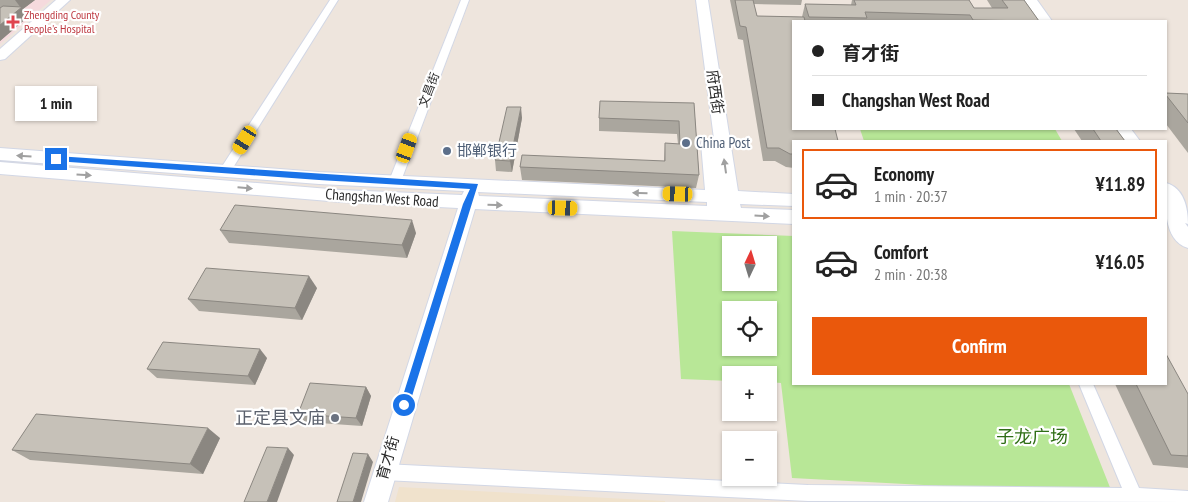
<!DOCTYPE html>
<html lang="en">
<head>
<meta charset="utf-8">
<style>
  :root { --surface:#fff; --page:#f6f6f6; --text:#222; --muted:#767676; --line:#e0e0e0; --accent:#ea580c }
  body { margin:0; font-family:"PT Sans Narrow","Noto Sans SC",sans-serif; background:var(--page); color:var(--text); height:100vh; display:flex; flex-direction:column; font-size:19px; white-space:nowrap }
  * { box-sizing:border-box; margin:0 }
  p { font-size:16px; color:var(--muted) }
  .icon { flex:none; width:28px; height:28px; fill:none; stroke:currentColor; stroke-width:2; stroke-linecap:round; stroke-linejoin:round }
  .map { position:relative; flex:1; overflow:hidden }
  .panel { position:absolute; left:792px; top:140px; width:375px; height:245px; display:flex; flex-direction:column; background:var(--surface); border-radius:0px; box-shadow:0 1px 4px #0004 }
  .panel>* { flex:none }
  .guide { position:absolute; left:792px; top:20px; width:375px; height:110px; border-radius:0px; box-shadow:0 1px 4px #0004; display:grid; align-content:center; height:110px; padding:0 20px; background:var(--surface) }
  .needle { width:32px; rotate:4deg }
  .tools { position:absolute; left:722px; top:236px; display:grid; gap:10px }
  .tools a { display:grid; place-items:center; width:55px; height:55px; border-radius:0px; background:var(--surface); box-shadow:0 1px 4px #0004; font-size:25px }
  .end { position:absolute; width:22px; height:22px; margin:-11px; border:6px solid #1a73e8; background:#fff; box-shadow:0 0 0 2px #fff }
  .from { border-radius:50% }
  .bubble { position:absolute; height:35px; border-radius:0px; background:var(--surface); box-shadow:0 1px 4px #0004; font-size:16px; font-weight:600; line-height:35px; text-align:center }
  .car { position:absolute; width:15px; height:30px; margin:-15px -8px; border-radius:6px; box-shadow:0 0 4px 1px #0007; background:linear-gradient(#f5c518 24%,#345 0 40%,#f5c518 0 76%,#345 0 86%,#f5c518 0) }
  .guide b { display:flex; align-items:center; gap:18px; height:48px; font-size:19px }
  .guide b+b { border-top:1px solid var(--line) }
  .guide i { width:12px; height:12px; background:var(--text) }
  ul { padding:9px 0 0; list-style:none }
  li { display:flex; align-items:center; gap:15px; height:70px; margin:0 10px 8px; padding:0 10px; border:2px solid transparent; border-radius:0px }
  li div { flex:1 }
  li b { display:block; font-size:19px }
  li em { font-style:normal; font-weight:600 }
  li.selected { border-color:var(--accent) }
  li>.icon { width:45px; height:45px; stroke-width:1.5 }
  .button { display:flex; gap:10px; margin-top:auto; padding:10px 20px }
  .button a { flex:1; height:58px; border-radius:0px; background:var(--accent); color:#fff; font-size:20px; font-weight:600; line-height:58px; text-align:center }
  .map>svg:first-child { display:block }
  .education { fill:#f0e2cc }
  .medical { fill:#f5dadd }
  .green { fill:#b8e797; fill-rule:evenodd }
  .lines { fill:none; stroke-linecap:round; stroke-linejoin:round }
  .street-casing { stroke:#d2d7e5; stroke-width:2 }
  .secondary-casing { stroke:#d2d7e5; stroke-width:2 }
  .street { fill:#fff; fill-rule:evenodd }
  .secondary { fill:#fff; fill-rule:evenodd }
  .wall { fill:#aaa69e }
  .shaded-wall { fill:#8b8781 }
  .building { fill:#c6c1b8; stroke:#8b8781 }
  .oneway { fill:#a0a0a0 }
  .route { fill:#1a73e8 }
  .health-dot { fill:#e0444e; stroke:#fff; stroke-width:2 }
  .service-dot { fill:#5c6f8a; stroke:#fff; stroke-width:2 }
  .worship-dot { fill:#6b7280; stroke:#fff; stroke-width:2 }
  .labels { text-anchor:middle; stroke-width:4.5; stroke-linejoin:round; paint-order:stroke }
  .far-health-label { font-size:12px; fill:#be3a42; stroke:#fff; text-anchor:start }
  .far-street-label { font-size:12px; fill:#2c2c2c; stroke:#fff }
  .street-label { font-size:15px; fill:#2c2c2c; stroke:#fff }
  .service-label { font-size:15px; fill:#4e5e75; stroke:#fff; text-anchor:start }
  .near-worship-label { font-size:18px; fill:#5b616d; stroke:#fff; text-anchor:end }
  .near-park-label { font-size:18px; fill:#2f6e16; stroke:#fff }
</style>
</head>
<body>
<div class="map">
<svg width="1188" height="502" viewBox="0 0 1188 502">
  <rect width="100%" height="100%" fill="#eee5dd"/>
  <!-- education -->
  <path class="education" d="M399,487L665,501V502H395Z"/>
  <!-- medical -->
  <path class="medical" d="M0,0H51L0,44Z"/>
  <!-- green -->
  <g class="green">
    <path d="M860,129H1055L1062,141H864Z"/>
    <path d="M672,231L794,236V384H1069L1113,495L792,478L781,383L769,382V375H731V381L681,379ZM731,245H769V282H731ZM731,310H769V348H731Z"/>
  </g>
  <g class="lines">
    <defs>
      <g id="street">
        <path d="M330,0H338L229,174H221L219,171L221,168Z"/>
        <path d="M461,0H469L401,181L395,185L391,184L389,181Z"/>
        <path d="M1079,384H1093L1139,488L1188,491V502L808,501L384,480L378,478L376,472L378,466L384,464L808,485L1122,488Z"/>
      </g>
      <g id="secondary">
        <path d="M56,0H70L5,59L0,60V49Z"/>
        <path d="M696,0H708L738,191L794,194V206L740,204L741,208L794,210V224L475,209L388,502H364L458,208L341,202L0,174V162L341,190L462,195L464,191L319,184L0,160V148L319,172L705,190L701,143L703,139H714ZM478,192L707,202V206L479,196Z"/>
        <path d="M1024,0H1037L1052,21H1038Z"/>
        <path d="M1115,129H1131L1140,141H1124Z"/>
        <path d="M1166,183C1184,188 1188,208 1188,224L1185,223L1188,227V248C1162,240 1166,203 1166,183Z"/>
      </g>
    </defs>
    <!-- street casing -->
    <use href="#street" class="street-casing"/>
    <!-- secondary casing -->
    <use href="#secondary" class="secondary-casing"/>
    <!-- street -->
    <use href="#street" class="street"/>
    <!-- secondary -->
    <use href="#secondary" class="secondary"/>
  </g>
  <!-- wall -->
  <g class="wall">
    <path d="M0,0H35L23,9L29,16L0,41Z"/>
    <path d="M730,0H802L801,5L754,4L757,16L802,17L805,4L851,5L852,0H969L974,8H992L987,0H1024L1039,21H794V168L786,167L775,161H763L743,40L738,39Z"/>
    <path d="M1166,93L1188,94V153L1166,124Z"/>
    <path d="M694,103L699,175L696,188L522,180L520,167L664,161L665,143L678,144L677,134L599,131V118Z"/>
    <path d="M522,118L512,172L496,171L495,160Z"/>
    <path d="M1074,129H1116L1125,141H1082Z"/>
    <path d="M220,230L416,233L407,258L229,243Z"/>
    <path d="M317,288L302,320L199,311L188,299Z"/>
    <path d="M267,358L255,385L157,378L147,369Z"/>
    <path d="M1115,384H1166L1188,394V468L1153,465Z"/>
    <path d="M366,387L371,396L362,426L305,422L298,414Z"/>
    <path d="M220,438L203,474L30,460L12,450Z"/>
  </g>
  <!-- shaded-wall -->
  <g class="shaded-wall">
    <path d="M15,0H35L23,9L29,16L0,41V25L21,8Z"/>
    <path d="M521,107L522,118L512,172L510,161Z"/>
    <path d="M412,220L416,233L407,258L402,245Z"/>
    <path d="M309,276L317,288L302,320L295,308Z"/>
    <path d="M260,349L267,358L255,385L248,376Z"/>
    <path d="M366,387L371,396L362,426L356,418Z"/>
    <path d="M208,428L220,438L203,474L190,464Z"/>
    <path d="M288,448L294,455L277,502H267Z"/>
    <path d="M368,454L373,462L361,502H353Z"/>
  </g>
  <!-- building -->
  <g class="building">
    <path d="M735,0H753L757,16L804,17L805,21H794V129H835L838,141H794V154H790L779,148H767L746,27L740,26Z"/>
    <path d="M854,0H969L974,8H1008L1002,0H1024L1039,21L973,20L970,15L865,12L867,18L809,17L805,4L856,5Z"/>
    <path d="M3,6L22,7L0,25V8Z"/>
    <path d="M1166,93L1188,94V123L1166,95Z"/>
    <path d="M600,101L694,103L699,175L520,167L522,155L665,161V143L680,144L679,121L599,118Z"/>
    <path d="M507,107H521L510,161L495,160Z"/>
    <path d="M1093,129H1116L1125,141H1101Z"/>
    <path d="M235,205L412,220L402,245L220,230Z"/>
    <path d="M206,268L309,276L295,308L188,299Z"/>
    <path d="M163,342L260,349L248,376L147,369Z"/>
    <path d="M1166,354L1188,394V456L1171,455L1136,384H1166Z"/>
    <path d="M310,383L366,387L356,418L298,414Z"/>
    <path d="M36,414L208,428L190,464L12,450Z"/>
    <path d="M267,447L288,448L267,502H244Z"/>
    <path d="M353,453L368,454L353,502H337Z"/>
  </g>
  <!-- one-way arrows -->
  <defs><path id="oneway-solid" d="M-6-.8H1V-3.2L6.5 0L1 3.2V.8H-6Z" transform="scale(1.25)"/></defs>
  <g class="oneway">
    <use href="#oneway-solid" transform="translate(24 156) rotate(-176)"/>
    <use href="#oneway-solid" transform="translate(725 166) rotate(-98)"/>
    <use href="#oneway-solid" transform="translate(84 175) rotate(4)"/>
    <use href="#oneway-solid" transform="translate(245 188) rotate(5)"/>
    <use href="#oneway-solid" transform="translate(640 193) rotate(-178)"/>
    <use href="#oneway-solid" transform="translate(495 205) rotate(2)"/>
    <use href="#oneway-solid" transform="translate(762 216) rotate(4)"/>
  </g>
  <!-- route -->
  <path class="route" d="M56,156L478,184L408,409L404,410L400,405L463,204L470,189L319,180L56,161L53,159Z"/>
  <!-- markers -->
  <path class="health-dot" d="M10.5 14.5h5v5h5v5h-5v5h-5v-5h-5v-5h5z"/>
  <g class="service-dot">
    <circle cx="686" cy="143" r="5"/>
    <circle cx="447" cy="151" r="5"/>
  </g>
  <circle class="worship-dot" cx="335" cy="418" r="5"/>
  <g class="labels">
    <!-- far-health labels -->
    <g class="far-health-label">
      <text x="24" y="19">Zhengding County<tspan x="24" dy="14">People's Hospital</tspan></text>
    </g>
    <!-- far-street labels -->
    <g class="far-street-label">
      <text transform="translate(429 90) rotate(-69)" y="4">文昌街</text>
    </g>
    <!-- street labels -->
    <g class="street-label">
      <text transform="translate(715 92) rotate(82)" y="5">府西街</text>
      <text transform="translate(382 198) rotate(4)" y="5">Changshan West Road</text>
      <text transform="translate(388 458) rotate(-74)" y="5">育才街</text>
    </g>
    <!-- service labels -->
    <g class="service-label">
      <text x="696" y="148">China Post</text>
      <text x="457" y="156">邯郸银行</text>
    </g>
    <!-- near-worship labels -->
    <g class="near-worship-label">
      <text x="325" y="424">正定县文庙</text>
    </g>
    <!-- near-park labels -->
    <g class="near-park-label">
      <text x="1032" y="443">子龙广场</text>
    </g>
  </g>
</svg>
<div class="tools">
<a><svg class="needle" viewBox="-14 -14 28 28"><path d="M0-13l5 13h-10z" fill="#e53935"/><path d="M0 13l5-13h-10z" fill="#767676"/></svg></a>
<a><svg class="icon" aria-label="locate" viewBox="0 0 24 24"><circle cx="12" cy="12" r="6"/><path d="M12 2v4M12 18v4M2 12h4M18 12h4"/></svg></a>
<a>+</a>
<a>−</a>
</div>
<i class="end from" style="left:404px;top:405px"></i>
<i class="end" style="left:56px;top:159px"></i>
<div class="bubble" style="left:15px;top:86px;width:82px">1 min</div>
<i class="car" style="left:245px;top:140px;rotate:212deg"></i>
<i class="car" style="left:407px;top:148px;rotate:20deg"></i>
<i class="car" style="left:678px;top:194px;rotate:272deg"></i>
<i class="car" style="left:563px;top:208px;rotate:92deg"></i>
<div class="guide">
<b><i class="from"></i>育才街</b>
<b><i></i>Changshan West Road</b>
</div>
<section class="panel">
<ul>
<li class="selected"><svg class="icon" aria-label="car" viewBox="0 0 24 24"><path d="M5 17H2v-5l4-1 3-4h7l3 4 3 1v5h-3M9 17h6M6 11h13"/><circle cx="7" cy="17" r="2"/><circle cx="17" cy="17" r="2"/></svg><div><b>Economy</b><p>1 min · 20:37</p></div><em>¥11.89</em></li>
<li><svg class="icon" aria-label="car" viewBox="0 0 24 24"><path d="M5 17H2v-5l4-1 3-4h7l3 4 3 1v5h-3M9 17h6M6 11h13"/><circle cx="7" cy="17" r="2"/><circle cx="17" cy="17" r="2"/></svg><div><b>Comfort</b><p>2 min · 20:38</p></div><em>¥16.05</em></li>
</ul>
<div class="button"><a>Confirm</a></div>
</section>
</div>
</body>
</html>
